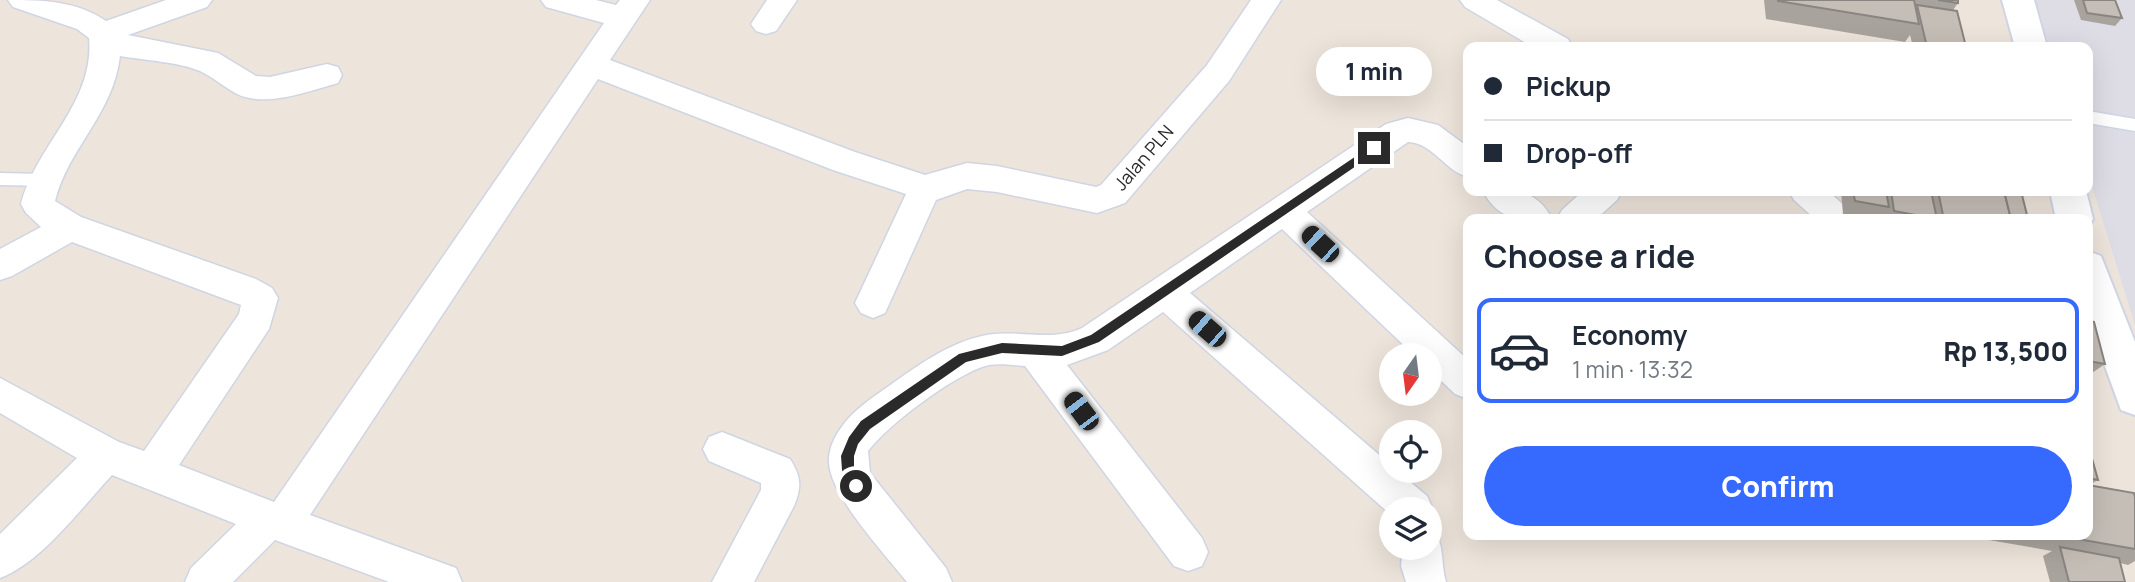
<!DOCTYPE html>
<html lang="en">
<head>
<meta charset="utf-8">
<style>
  :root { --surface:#fff; --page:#f2f2f3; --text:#1f2937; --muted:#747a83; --line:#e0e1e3; --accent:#366aff }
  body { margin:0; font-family:Manrope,sans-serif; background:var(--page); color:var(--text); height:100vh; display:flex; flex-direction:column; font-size:26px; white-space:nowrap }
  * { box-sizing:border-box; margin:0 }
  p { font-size:23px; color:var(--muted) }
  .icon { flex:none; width:38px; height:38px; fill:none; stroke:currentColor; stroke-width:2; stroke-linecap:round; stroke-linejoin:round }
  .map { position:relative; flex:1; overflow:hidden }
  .sheet { position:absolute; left:1463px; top:214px; width:630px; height:326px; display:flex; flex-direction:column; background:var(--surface); border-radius:14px; box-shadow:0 7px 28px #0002 }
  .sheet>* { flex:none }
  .hud { position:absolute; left:1463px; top:42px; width:630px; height:154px; border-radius:14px; box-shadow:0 7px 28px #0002; display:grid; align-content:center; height:154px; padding:0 21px; background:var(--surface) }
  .needle { width:46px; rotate:194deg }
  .fabs { position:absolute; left:1379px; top:343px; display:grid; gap:14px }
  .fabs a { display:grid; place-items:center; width:63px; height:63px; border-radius:50%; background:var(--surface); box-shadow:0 7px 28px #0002; font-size:35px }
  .end { position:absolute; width:32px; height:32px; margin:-16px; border:9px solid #2a2a2a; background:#fff; box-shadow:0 0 0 4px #fff }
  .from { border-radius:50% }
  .bubble { position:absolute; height:49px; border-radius:24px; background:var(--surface); box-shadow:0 7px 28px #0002; font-size:23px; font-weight:800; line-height:49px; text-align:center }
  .car { position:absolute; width:21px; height:42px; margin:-21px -10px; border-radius:9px; box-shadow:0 0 5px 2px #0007; background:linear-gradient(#222 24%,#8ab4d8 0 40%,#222 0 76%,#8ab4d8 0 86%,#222 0) }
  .hud b { display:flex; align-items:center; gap:24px; height:66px; font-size:26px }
  .hud b+b { border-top:2px solid var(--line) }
  .hud i { width:18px; height:18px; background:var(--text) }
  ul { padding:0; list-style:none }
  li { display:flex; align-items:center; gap:21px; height:105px; margin:0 14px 10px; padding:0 7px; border:4px solid transparent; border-radius:14px }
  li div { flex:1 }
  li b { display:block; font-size:26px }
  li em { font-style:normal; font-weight:800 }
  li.on { border-color:var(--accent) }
  li>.icon { width:63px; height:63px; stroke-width:1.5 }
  h2 { padding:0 21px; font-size:32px; line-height:84px }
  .button { display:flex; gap:14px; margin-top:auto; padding:14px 21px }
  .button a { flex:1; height:80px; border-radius:42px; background:var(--accent); color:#fff; font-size:28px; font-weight:800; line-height:80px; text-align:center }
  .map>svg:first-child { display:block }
  .industrial { fill:#dedce5 }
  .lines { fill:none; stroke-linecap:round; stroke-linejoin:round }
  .lane-casing { stroke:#d0d5e4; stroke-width:3 }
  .street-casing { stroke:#d0d5e4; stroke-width:3 }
  .secondary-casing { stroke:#d0d5e4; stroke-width:4 }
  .lane { fill:#fff; fill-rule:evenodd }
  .street { fill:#fff; fill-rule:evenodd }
  .secondary { fill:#fff; fill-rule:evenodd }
  .wall { fill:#a9a39d }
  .building { fill:#c5beb7; stroke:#8a8580; stroke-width:2 }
  .route { fill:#2a2a2a }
  .labels { text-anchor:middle; stroke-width:5; stroke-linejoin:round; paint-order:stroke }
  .street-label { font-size:18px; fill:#2a2a2a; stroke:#fff }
</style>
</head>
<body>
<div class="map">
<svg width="2135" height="582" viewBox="0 0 2135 582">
  <rect width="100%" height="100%" fill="#ede4db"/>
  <!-- industrial -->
  <path class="industrial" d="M2035,0H2135V325L2088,173V47H2049Z"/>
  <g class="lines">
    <defs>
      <g id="lane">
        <path d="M2088,111L2135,119V131L2088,123Z"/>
        <path d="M0,173L44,174L52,180L44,186L0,185Z"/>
      </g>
      <g id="street">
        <path d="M8,0C43,0 77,1 106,21L166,0H212L207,7L128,35L218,53L256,76L270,77L327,64L338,67L342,75L338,83C309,91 266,108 237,94C224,87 213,77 200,71C179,62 143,60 120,56C113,115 68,148 55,201L81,217L256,279L272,288L278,298L269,329L179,465L274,502L604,23L546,7L541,0H596L616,5L620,0H650L610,60L855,152L925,175L967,163L997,166L1096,187L1101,185L1207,65L1251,0H1281L1229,81L1125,203L1097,213L997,192L967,189L936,200L885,313L873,318L861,313L855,303L906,194L833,170L598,79L310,515L456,568L462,582H389L275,540L233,582H185L191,568L236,524L112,475C81,508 42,562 0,578V534L77,458L0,413V378L119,442L144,451L239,314L241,305L72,242L12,276L0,280V249L41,227L26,213L21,204C36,145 95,103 89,38L77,29L13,7Z"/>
        <path d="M767,0H797L776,31L766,34L756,31L751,24Z"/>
        <path d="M1460,0H1497L1568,39L1572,47H1533L1465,7Z"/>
        <path d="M1408,118L1438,125L1468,147V177C1445,171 1433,143 1408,142L1307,212L1468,360V399L1455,394L1430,370V355H1414L1282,229L1190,293L1391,465V471H1397L1427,496L1433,509L1430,516V509H1391V515L1163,312L1108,350L1067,365L1202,538L1208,552L1202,566L1188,571L1174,566L1025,366C1011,365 995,362 982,367C949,379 889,424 868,451L870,473L946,568L952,582H907C885,554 831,497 829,463C828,451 834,437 841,428C852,411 872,398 889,386C917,366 949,343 982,336C1016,328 1050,343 1082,328L1386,124Z"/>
        <path d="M1483,191C1513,190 1536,188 1552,219C1521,219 1500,223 1483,191Z"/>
        <path d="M1583,191H1622L1617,200L1596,219H1557L1562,210Z"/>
        <path d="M1789,191H1828L1849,210L1854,219H1815L1794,200Z"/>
        <path d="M722,432L790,459C801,476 802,487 794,506L754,582H712L761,490V483L709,461L703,449L709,437Z"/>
        <path d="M1430,532L1437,535C1444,550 1441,565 1446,582H1406L1401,566L1403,548H1430Z"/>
      </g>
      <g id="secondary">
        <path d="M2002,0H2034L2047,47H2015Z"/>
        <path d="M2050,191H2086L2093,219L2088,229V219H2056Z"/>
        <path d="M2088,251L2101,256L2135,342V415L2121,410L2088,320Z"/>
      </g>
    </defs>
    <!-- lane casing -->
    <use href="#lane" class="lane-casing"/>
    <!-- street casing -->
    <use href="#street" class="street-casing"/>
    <!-- secondary casing -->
    <use href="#secondary" class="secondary-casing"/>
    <!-- lane -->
    <use href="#lane" class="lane"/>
    <!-- street -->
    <use href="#street" class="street"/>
    <!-- secondary -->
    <use href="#secondary" class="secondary"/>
  </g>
  <!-- wall -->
  <g class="wall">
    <path d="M1764,0H1958V3L1953,10L1966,45L1978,47H1913L1910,35L1905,42L1766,19Z"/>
    <path d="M2074,0H2115L2122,18L2115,26L2081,20Z"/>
    <path d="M1841,191H2021L2028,219H1882L1881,215L1878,219H1870L1843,214Z"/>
    <path d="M2088,321L2105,364L2089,375H2088Z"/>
    <path d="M2088,444L2098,480L2089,485L2135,497V561L2128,565L2120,563L2125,582H2050L2043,556L2052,551L1989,540L1988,534H2088Z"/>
  </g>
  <!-- building -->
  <g class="building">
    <path d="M1778,0H1914L1919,24L1778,1Z"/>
    <path d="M1938,0H1958V3Z"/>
    <path d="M2083,0H2115L2122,18L2087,13Z"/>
    <path d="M1917,5L1957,11L1966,47H1927Z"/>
    <path d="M1853,191H1886L1889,207L1855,201Z"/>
    <path d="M1891,191H1931L1937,219L1894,211Z"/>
    <path d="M1938,191H2004L2011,219H1965L1943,215Z"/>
    <path d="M2004,191H2021L2028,219H2011Z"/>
    <path d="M2088,321L2094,322L2105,364L2088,361Z"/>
    <path d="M2088,444L2098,480L2088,478Z"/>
    <path d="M2088,485L2134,493L2135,497V549L2049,534H2088Z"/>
    <path d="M2060,547L2119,558L2125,582H2069Z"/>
  </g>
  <!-- route -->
  <path class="route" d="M1374,144L1378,146V151L1099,342L1062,356L1002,353L966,362L870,429L858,444L854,456V470L862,486L856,492L851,491L842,470L841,456L849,437L861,421L959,354L1002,343L1062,346L1091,335Z"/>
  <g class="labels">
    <!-- street labels -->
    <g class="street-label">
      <text transform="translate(1144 158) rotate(-49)" y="6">Jalan PLN</text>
    </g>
  </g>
</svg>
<div class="fabs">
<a><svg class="needle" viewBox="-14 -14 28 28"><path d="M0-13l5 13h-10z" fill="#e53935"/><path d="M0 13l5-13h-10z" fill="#747a83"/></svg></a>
<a><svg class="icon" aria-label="locate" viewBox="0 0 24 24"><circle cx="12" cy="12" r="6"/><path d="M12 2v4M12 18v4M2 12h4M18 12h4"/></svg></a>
<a><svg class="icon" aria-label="layers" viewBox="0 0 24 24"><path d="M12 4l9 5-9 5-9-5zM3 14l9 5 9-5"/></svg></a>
</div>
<i class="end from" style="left:856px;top:486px"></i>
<i class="end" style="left:1374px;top:148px"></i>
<div class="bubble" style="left:1316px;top:47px;width:116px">1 min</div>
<i class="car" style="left:1320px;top:244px;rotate:313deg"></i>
<i class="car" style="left:1207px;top:329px;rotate:311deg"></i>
<i class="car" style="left:1081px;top:411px;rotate:323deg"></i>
<div class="hud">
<b><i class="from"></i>Pickup</b>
<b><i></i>Drop-off</b>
</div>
<section class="sheet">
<h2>Choose a ride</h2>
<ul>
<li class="on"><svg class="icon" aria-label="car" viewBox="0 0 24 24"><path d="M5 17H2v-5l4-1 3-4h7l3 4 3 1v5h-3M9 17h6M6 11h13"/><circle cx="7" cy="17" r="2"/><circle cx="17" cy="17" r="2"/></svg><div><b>Economy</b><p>1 min · 13:32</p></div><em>Rp 13,500</em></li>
</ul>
<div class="button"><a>Confirm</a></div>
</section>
</div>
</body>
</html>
